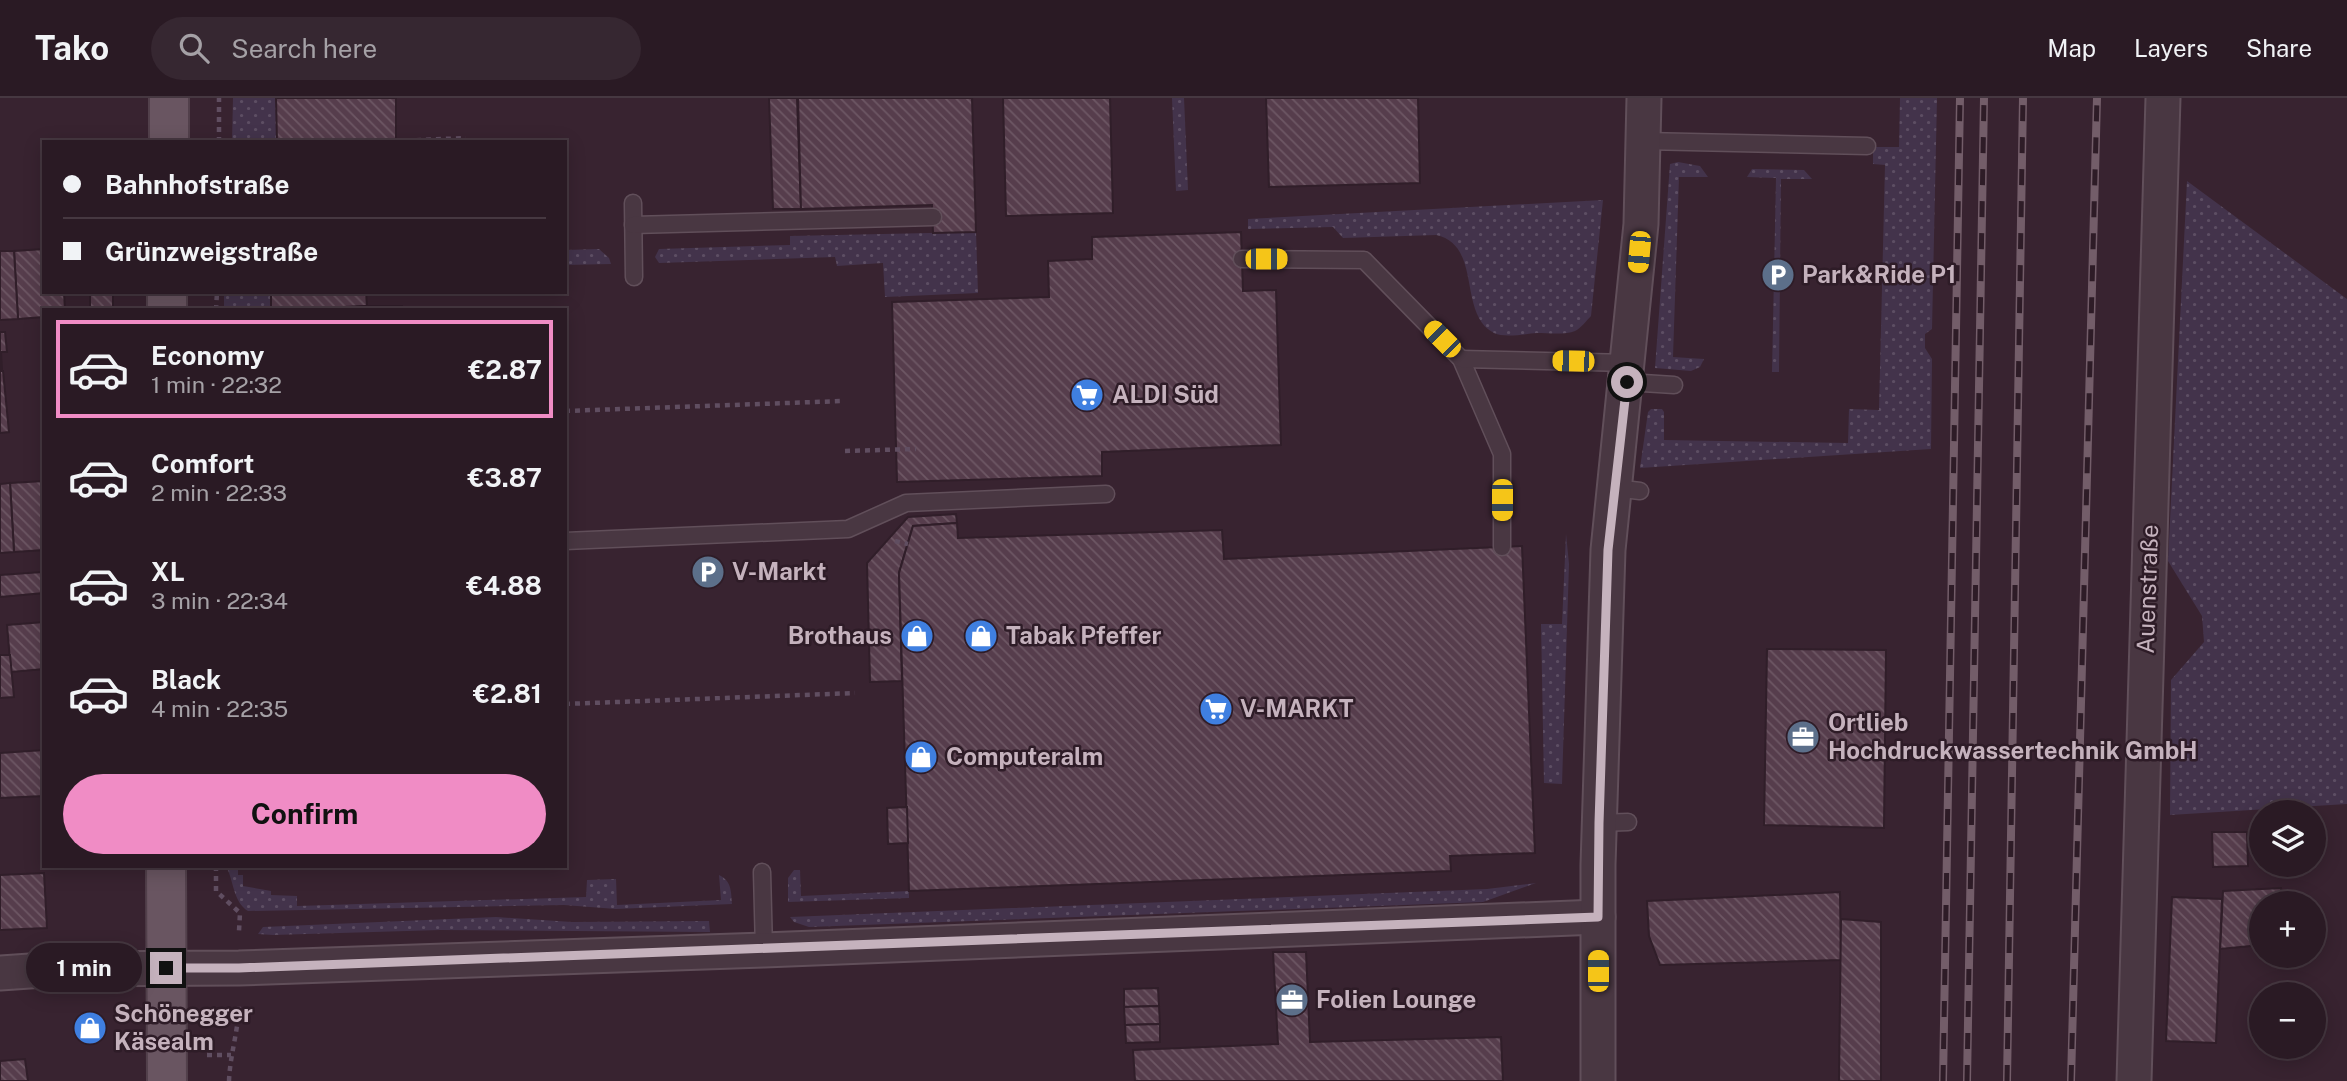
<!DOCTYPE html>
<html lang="en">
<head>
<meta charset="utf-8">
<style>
  :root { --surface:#2a1a24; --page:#362731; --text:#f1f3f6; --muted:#a5a1a6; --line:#463841; --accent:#f08cc5 }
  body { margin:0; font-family:"Public Sans",sans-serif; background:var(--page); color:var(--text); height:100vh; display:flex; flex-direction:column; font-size:26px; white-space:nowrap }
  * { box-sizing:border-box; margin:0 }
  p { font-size:23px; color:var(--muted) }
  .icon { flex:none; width:38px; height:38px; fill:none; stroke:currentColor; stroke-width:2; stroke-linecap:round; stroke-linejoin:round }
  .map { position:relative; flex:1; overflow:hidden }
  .panel { position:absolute; left:42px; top:210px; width:525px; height:560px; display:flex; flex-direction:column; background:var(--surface); border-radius:0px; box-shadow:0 4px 18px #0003,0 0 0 2px var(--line) }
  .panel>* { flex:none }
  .top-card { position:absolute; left:42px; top:42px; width:525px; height:154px; border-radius:0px; box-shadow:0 4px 18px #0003,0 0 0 2px var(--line); display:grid; align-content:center; height:154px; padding:0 21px; background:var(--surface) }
  .buttons { position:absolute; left:2249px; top:702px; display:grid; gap:14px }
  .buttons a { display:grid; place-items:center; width:77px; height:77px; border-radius:50%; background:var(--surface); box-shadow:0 4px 18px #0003,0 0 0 2px var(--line); font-size:35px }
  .end { position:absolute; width:32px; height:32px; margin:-16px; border:9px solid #c5b2bd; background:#111; box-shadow:0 0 0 4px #111 }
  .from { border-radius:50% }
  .bubble { position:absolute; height:49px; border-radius:24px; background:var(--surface); box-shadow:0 4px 18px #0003,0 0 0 2px var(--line); font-size:23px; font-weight:700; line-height:49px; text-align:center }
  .car { position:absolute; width:21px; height:42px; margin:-21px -10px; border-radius:9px; box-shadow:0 0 5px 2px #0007; background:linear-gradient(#f5c518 24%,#345 0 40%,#f5c518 0 76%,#345 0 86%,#f5c518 0) }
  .top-card b { display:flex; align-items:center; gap:24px; height:66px; font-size:26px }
  .top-card b+b { border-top:2px solid var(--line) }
  .top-card i { width:18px; height:18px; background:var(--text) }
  ul { padding:12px 0 0; list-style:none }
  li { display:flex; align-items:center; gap:21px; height:98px; margin:0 14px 10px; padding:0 7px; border:4px solid transparent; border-radius:0px }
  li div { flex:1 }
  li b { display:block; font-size:26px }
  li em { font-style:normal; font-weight:700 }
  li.current { border-color:var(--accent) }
  li>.icon { width:63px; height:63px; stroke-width:1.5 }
  .action { display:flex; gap:14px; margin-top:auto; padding:14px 21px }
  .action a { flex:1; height:80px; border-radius:42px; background:var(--accent); color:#111; font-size:28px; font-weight:700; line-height:80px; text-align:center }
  header { display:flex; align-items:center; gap:42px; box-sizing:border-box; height:98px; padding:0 35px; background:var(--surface); border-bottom:2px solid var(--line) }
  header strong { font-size:33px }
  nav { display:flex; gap:38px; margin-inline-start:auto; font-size:24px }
  .search { width:490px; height:63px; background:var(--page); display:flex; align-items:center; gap:18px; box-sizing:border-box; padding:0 24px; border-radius:38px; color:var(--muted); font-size:26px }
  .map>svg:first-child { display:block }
  .grass { fill:url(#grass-dots) }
  .building { fill:url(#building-back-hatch); stroke:#301e29; stroke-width:2 }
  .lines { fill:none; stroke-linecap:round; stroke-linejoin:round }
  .lane-casing { stroke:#614f5a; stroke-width:19 }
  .street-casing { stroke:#614f5a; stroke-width:37 }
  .primary-casing { stroke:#52404b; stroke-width:42 }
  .path { stroke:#604e61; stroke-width:4.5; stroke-dasharray:5 5; stroke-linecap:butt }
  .lane { stroke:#493742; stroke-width:16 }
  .street { stroke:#493742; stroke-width:33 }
  .primary { stroke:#695561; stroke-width:38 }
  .rail-casing { stroke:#735d69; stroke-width:8 }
  .rail { stroke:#2e1c27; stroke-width:5; stroke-dasharray:16; stroke-linecap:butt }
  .route { stroke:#c5b2bd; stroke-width:9 }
  .labels { text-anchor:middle; stroke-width:5; stroke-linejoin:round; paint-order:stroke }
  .poi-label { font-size:24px; font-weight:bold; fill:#c5b2bd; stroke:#2e1c27; text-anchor:start }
  .street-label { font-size:24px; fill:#c5b2bd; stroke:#2e1c27 }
</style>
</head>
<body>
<header>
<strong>Tako</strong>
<div class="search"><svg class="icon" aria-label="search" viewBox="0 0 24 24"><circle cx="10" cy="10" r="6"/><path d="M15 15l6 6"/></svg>Search here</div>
<nav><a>Map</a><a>Layers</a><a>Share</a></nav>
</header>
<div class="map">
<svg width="2347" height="983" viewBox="0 0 2347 983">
  <defs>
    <pattern id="grass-dots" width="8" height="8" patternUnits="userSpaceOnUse" patternTransform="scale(1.75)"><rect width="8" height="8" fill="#43334b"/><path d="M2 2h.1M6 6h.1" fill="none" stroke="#5d4e63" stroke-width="1.8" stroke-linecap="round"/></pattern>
    <pattern id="building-back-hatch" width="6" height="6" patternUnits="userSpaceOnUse" patternTransform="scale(1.75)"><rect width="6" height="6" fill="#563d4c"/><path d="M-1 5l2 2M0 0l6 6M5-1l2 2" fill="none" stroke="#6d5764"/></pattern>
  </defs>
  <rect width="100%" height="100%" fill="#382330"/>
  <!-- grass -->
  <g class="grass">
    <path d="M233,0H276L277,44H232Z"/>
    <path d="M1172,0H1184L1188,92L1176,93Z"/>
    <path d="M1900,0H1937L1932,231L1925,236V250L1932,261L1931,351L1640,370L1648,314L1651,311H1662L1664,314V342L1848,345L1849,311L1879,312L1885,67L1873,66V49H1899Z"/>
    <path d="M1678,64L1700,68L1708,79H1679L1673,259L1704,261L1700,269L1691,273L1655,270L1670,66Z"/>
    <path d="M1752,71L1804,72L1812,81H1781L1779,274H1772L1776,80L1747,79Z"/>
    <path d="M2187,83L2347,201V706L2170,717L2171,582L2204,544L2202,518L2168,463Z"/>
    <path d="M1603,102L1591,218C1587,222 1581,230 1575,233C1566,237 1548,235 1537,235C1524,236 1505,240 1494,235C1457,216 1483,147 1436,137L1343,140L1333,129L1248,131V121Z"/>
    <path d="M976,134L978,195L885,199L883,165L837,168L835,159L659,165L655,159L659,151L790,147V138Z"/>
    <path d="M599,151L609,160L611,166L565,167V152Z"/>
    <rect x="224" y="194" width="47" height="18"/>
    <path d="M1566,436L1569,466L1562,686L1544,685L1541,526H1562Z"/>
    <path d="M226,768L238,769V777H243V788L271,793V797L297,798V808L586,799L587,782L616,781L617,807L721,802L719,777C732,783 731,794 732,806L616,811L564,807L248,813C233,804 234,783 226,768Z"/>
    <path d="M794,772H800L801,798L909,793V800L788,804V780Z"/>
    <path d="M1536,785L1483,804L809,829L794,824L790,819L1487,791Z"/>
    <path d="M496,819L572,824L709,823L710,834L440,832L273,837L258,836L263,829Z"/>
  </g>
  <!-- building -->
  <g class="building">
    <path d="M276,0H396V44H277Z"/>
    <path d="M769,0H797L801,111H773Z"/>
    <path d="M798,0H972L976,134L933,135L932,107L801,111Z"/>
    <path d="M1003,0H1110L1113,115L1006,118Z"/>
    <path d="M1266,0H1418L1420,85L1269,89Z"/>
    <path d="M1241,134L1243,193L1276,192L1281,347L1102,354V378L897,384L892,204L1049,199L1048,163L1092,161V139Z"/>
    <path d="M44,151V194H64L65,212H44V219L18,221L14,153Z"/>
    <path d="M0,153H14L18,221L0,222Z"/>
    <rect x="90" y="194" width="23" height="18"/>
    <path d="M271,194H366L367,208L271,212Z"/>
    <path d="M367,208H402V212H303Z"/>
    <path d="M0,234H5L7,254H1L2,273H0Z"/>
    <path d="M0,273H3L9,334L0,335Z"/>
    <path d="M44,383V452L14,454L10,385Z"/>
    <path d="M10,385L14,454L0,455V386Z"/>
    <path d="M956,416L957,425L913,428L899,475L902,583L870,584L867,465L908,419Z"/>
    <path d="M957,425L958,440L1222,432L1224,461L1522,448L1535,755L1450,758L1451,773L909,793L899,475L913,428Z"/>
    <path d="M42,474L44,495L0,499V477Z"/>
    <path d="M44,524V571L11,574L7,527Z"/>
    <path d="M1767,551L1886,552L1884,730L1764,727Z"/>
    <path d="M0,557H10L14,599L0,600Z"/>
    <path d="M44,652V698L0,700V655Z"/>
    <path d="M907,709L908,745L888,746L887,710Z"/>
    <path d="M2212,734H2247L2248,768L2213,769Z"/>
    <path d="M44,775L47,830L0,832V777Z"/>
    <path d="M2281,790L2282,805H2261V847L2220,851L2223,793Z"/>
    <path d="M1840,794L1841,862L1660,867L1649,838L1647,803Z"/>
    <path d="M2172,799L2222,801L2216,945L2166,943Z"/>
    <path d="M1841,821L1881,824V983H1839Z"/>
    <path d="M1273,854H1306L1310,944L1501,939L1503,983H1135L1133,952L1278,946Z"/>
    <path d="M1158,890L1159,908L1124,909V891Z"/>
    <path d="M1159,908L1160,926L1125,927L1124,909Z"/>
    <path d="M1160,926V944L1126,945L1125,927Z"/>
    <path d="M25,961L28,983H0V963Z"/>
  </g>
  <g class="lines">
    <defs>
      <g id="lane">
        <path d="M1644,43L1867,48"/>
        <path d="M633,105L634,179"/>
        <path d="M633,127L933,119"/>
        <path d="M1242,161L1364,162L1461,261L1502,356V449"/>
        <path d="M1461,261L1629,265"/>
        <path d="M1627,284L1674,287"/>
        <path d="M1615,390L1640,393"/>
        <path d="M565,443L848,431L906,405L1106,396"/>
        <path d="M1599,725L1628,724"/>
        <path d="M762,774L764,852"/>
      </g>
      <g id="street">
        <path d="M0,875L59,871L239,870L764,852L1598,819"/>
        <path d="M1598,983V767L1608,452L1641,126L1644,0"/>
        <path d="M2134,983L2163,0"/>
      </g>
      <g id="primary">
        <path d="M169,44V0"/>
        <path d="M167,212V194"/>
        <path d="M166,768L167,983"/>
      </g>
    </defs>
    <!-- lane casing -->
    <use href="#lane" class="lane-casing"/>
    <!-- street casing -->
    <use href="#street" class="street-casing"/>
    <!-- primary casing -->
    <use href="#primary" class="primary-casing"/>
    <!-- path -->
    <g class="path">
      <path d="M396,43L466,40"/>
      <path d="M219,44V0"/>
      <path d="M216,212L217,194"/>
      <path d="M565,313L843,303"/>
      <path d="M845,353L916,351"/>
      <path d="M895,443L908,446"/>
      <path d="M565,606L855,595"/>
      <path d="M216,768V793L240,815L239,833"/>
      <path d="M207,957H231"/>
      <path d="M229,983C230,956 239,931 239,904"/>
    </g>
    <!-- lane -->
    <use href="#lane" class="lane"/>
    <!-- street -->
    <use href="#street" class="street"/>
    <!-- primary -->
    <use href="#primary" class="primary"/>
    <defs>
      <g id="rail">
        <path d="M1943,983L1960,0"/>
        <path d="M1967,983L1984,0"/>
        <path d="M2007,983L2023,0"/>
        <path d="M2071,983L2097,0"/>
      </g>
    </defs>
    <!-- rail casing -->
    <use href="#rail" class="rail-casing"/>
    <!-- rail -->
    <use href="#rail" class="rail"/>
  </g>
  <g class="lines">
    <!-- route -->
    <path class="route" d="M166,870H239L1598,819L1599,725L1608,452L1627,284"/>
  </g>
  <!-- icons -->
  <defs>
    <symbol id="parking-disc" viewBox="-11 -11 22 22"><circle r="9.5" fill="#5c6f8a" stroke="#2e1c27"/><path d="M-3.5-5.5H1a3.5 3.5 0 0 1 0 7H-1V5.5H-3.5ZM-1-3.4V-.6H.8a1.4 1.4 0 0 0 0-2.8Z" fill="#fff"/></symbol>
    <symbol id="supermarket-disc" viewBox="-11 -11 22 22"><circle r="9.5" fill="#3f7fe0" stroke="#2e1c27"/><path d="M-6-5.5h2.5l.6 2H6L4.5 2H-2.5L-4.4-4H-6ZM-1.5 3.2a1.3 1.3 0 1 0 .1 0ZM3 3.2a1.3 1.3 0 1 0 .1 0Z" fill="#fff"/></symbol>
    <symbol id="shop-disc" viewBox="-11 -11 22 22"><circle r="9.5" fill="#3f7fe0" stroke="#2e1c27"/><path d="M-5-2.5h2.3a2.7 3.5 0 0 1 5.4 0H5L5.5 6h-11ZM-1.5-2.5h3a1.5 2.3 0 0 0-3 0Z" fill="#fff"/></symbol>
    <symbol id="office-disc" viewBox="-11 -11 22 22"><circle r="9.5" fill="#5c6f8a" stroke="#2e1c27"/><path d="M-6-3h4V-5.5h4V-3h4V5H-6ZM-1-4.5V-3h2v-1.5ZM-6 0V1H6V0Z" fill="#fff"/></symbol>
  </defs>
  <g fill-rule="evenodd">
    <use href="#parking-disc" x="1759" y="158" width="38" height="38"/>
    <use href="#supermarket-disc" x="1068" y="278" width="38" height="38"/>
    <use href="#parking-disc" x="689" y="455" width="38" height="38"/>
    <use href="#shop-disc" x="898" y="519" width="38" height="38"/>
    <use href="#shop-disc" x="962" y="519" width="38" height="38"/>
    <use href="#supermarket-disc" x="1197" y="592" width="38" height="38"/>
    <use href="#office-disc" x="1784" y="620" width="38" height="38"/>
    <use href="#shop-disc" x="902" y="640" width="38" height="38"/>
    <use href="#office-disc" x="1273" y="883" width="38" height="38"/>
    <use href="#shop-disc" x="71" y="911" width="38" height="38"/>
  </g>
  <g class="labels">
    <!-- poi labels -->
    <g class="poi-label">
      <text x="1802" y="185">Park&amp;Ride P1</text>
      <text x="1112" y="305">ALDI Süd</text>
      <text x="732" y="482">V-Markt</text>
      <text x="892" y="546" text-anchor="end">Brothaus</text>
      <text x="1006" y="546">Tabak Pfeffer</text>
      <text x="1240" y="619">V-MARKT</text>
      <text x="1828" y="633">Ortlieb<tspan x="1828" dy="28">Hochdruckwassertechnik GmbH</tspan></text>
      <text x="946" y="667">Computeralm</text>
      <text x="1316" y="910">Folien Lounge</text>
      <text x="114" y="924">Schönegger<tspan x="114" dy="28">Käsealm</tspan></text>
    </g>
    <!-- street labels -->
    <g class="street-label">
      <text transform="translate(2148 491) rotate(-88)" y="8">Auenstraße</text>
    </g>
  </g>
</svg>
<div class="buttons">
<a><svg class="icon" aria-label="layers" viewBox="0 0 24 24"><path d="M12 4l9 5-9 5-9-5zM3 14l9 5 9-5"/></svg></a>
<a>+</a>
<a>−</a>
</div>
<i class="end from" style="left:1627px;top:284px"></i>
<i class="end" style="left:166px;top:870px"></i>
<div class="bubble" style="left:26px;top:845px;width:116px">1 min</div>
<i class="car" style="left:1639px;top:154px;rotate:185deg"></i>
<i class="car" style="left:1266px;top:161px;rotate:90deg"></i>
<i class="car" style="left:1442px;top:241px;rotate:315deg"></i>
<i class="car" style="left:1573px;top:263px;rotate:271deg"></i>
<i class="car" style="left:1502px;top:402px;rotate:180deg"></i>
<i class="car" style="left:1598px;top:873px;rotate:0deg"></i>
<div class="top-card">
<b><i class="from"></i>Bahnhofstraße</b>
<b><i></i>Grünzweigstraße</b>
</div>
<section class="panel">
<ul>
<li class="current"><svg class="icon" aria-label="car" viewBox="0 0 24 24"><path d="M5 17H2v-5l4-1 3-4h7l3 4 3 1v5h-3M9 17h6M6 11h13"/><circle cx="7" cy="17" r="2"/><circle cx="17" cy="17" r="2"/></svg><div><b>Economy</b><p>1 min · 22:32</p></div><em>€2.87</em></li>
<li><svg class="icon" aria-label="car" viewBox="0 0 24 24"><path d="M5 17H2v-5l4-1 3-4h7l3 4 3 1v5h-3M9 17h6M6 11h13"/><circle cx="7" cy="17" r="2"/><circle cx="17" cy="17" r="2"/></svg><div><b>Comfort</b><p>2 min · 22:33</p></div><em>€3.87</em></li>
<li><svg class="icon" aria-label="car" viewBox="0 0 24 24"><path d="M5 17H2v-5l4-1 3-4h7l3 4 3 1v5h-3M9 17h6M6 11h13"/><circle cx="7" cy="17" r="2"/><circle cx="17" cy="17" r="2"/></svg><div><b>XL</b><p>3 min · 22:34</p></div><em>€4.88</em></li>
<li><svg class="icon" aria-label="car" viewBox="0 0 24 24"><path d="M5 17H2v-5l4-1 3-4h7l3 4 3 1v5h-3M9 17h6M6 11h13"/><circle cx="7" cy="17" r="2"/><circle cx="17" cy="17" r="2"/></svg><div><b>Black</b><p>4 min · 22:35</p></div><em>€2.81</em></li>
</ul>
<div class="action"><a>Confirm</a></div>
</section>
</div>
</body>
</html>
